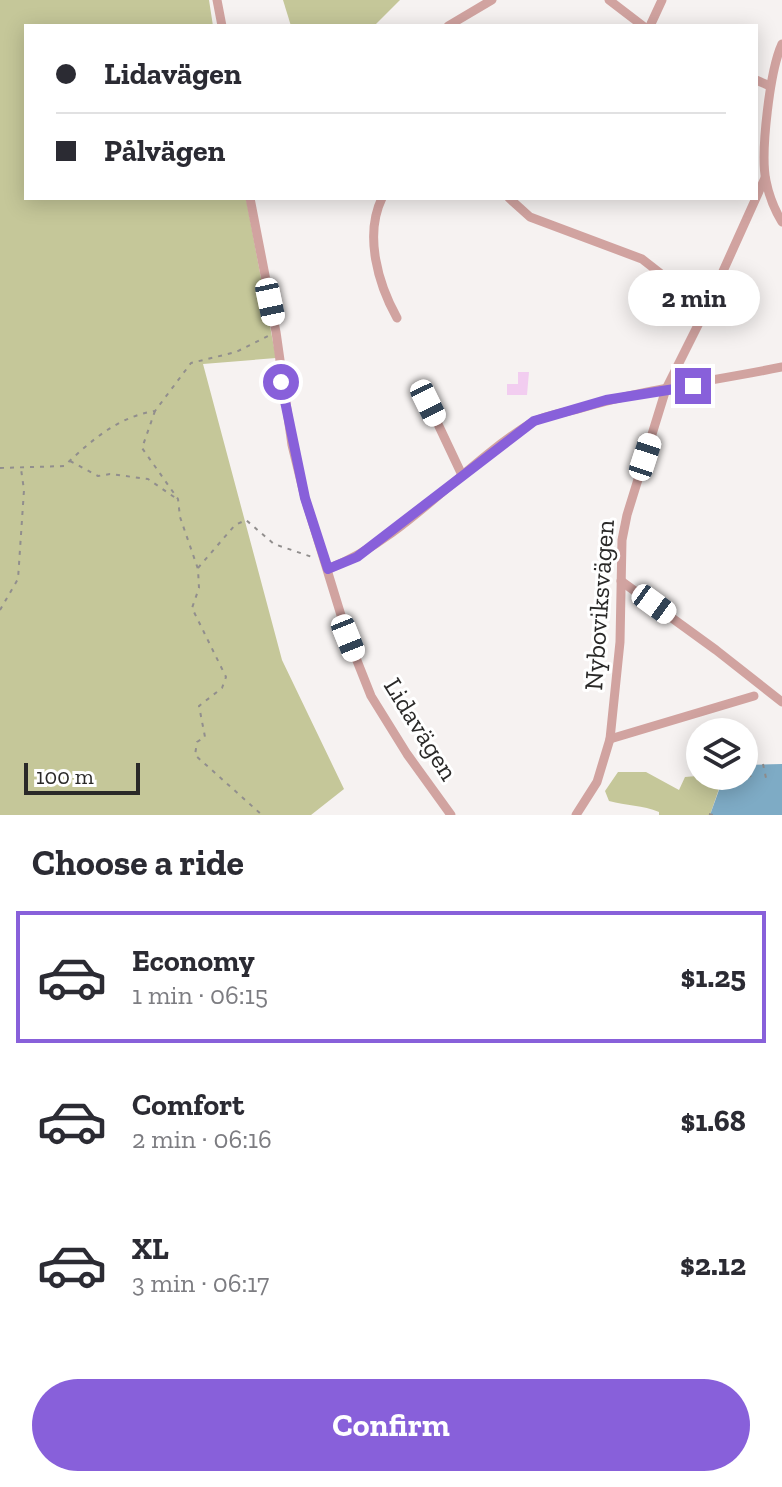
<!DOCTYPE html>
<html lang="en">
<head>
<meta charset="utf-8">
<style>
  :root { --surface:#fff; --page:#f2f2f3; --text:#2b2b33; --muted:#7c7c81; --line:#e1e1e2; --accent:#8860da }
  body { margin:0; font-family:"Zilla Slab",serif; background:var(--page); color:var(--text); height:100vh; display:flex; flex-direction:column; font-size:30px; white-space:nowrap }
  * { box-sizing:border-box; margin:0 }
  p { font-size:26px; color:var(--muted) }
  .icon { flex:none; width:44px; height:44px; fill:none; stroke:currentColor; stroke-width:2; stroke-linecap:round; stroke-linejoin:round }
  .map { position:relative; height:815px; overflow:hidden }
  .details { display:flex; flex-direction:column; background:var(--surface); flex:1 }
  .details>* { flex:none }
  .banner { position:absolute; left:24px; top:24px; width:734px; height:176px; border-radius:0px; box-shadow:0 4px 20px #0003; display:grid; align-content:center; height:176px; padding:0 32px; background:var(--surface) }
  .fabs { position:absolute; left:686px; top:718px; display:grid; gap:16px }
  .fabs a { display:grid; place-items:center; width:72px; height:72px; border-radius:50%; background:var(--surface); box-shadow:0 4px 20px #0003; font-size:40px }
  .scale { position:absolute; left:24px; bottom:20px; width:116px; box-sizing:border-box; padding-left:8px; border:4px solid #2a2928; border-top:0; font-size:22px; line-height:28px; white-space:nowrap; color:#2a2928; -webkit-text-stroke:6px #fff; paint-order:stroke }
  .end { position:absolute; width:36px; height:36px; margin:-18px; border:10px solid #8860da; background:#fff; box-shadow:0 0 0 4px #fff }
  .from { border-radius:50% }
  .bubble { position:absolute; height:56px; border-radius:28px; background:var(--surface); box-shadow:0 4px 20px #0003; font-size:26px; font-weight:800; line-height:56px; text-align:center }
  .car { position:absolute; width:24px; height:48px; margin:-24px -12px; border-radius:10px; box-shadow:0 0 6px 2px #0007; background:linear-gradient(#fff 24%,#345 0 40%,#fff 0 76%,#345 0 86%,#fff 0) }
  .banner b { display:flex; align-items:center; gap:28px; height:76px; font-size:30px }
  .banner b+b { border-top:2px solid var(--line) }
  .banner i { width:20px; height:20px; background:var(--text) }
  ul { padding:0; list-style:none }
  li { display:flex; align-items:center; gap:24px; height:132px; margin:0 16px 12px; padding:0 16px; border:4px solid transparent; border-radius:0px }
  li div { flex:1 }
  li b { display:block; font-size:30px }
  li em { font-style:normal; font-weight:800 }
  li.on { border-color:var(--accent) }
  li>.icon { width:72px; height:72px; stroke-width:1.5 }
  h2 { padding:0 32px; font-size:36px; line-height:96px }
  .button { display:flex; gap:16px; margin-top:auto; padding:16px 32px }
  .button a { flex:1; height:92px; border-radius:48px; background:var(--accent); color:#fff; font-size:32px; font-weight:800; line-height:92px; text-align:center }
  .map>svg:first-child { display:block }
  .forest { fill:#c5c799 }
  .water { fill:#7eabc5 }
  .building { fill:#f2cdf0 }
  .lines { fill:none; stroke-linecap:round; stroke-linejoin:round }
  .path { stroke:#918e8d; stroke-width:2; stroke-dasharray:4 6; stroke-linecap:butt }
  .minor { stroke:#d1a3a0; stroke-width:9 }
  .route { stroke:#8860da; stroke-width:10 }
  .labels { text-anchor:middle; stroke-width:6; stroke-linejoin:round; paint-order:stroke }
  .street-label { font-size:26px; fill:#2a2928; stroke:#fff }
</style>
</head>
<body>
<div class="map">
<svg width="782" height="815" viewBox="0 0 782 815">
  <rect width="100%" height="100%" fill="#f6f2f1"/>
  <!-- forest -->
  <g class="forest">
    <path d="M0,0H209L213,26H26V198H246L276,358L203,364L282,660L344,789L311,815H0Z"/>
    <path d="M283,0H400L374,26H291Z"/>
    <path d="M618,772H646L679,790L685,777L697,776L707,786L714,778L722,780L710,815H659V812C643,805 626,806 609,801L605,791Z"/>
  </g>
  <!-- water -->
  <path class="water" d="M782,764V815H710L724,776H744L745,765Z"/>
  <!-- building -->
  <path class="building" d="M518,372H529L527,395H507V384H518Z"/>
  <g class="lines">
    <!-- path -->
    <g class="path">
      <path d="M155,411L142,448L178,499L180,517L198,569L199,588L192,608L226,677L222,688L199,706L205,737L197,742L195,755L262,815"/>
      <path d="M70,461L98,476L110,474L148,479L177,499"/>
      <path d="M0,468L64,466C91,441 117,417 155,411L191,363L236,352L268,336"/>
      <path d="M198,568L235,525L246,520L274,544L315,558"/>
      <path d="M0,610L18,579L24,490L21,469"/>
      <path d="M763,764L766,778"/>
      <path d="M744,766L751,777"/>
      <path d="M709,814L713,815"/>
    </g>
    <!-- minor -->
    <g class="minor">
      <path d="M217,0L222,26"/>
      <path d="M609,0L643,26"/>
      <path d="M448,26L492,0"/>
      <path d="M650,26L662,0"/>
      <path d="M782,44C770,70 760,153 766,181C769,196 774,209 782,222"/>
      <path d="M756,80L770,86"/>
      <path d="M250,198L276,332L292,445L305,498L348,638L371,696L407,754L451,815"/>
      <path d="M382,198C364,235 378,284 397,318"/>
      <path d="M509,198L530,217L642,259L706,309"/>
      <path d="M428,403L462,475"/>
      <path d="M328,569C406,538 460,467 531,423C544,415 563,413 578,409C644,389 714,381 782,367"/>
      <path d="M621,581L716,650L782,702"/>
      <path d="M610,739L754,696"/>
      <path d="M576,815L597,782L610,739L620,642L622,540L627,515L666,389L706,309L765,178"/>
    </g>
  </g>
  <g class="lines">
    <!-- route -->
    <path class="route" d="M281,382L305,498L328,569L357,557L534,421L606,400L693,386"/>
  </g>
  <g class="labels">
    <!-- street labels -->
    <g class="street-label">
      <text transform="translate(599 605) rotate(-86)" y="9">Nyboviksvägen</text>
      <text transform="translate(421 729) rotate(58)" y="9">Lidavägen</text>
    </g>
  </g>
</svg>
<div class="fabs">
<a><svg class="icon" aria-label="layers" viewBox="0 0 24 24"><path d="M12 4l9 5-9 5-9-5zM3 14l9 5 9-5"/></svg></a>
</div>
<div class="scale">100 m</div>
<i class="end from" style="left:281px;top:382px"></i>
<i class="end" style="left:693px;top:386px"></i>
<div class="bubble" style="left:628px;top:270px;width:132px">2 min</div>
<i class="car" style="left:270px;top:302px;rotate:168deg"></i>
<i class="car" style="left:428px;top:403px;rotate:154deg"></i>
<i class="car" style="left:645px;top:457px;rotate:18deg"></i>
<i class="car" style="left:654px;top:604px;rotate:126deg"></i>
<i class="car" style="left:348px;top:638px;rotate:158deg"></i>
<div class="banner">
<b><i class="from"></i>Lidavägen</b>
<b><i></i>Pålvägen</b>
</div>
</div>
<section class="details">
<h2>Choose a ride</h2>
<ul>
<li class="on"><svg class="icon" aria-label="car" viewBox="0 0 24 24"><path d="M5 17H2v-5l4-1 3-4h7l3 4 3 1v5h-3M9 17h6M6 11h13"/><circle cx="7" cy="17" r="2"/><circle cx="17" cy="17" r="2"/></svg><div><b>Economy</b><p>1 min · 06:15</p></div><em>$1.25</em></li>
<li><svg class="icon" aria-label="car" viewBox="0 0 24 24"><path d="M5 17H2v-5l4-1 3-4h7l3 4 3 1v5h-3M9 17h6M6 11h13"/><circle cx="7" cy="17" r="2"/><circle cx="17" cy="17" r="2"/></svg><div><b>Comfort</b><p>2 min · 06:16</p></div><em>$1.68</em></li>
<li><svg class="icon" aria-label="car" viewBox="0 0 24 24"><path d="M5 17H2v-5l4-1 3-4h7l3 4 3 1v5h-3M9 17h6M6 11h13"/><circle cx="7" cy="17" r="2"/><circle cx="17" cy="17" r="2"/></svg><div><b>XL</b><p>3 min · 06:17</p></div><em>$2.12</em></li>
</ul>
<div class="button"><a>Confirm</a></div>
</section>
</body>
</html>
